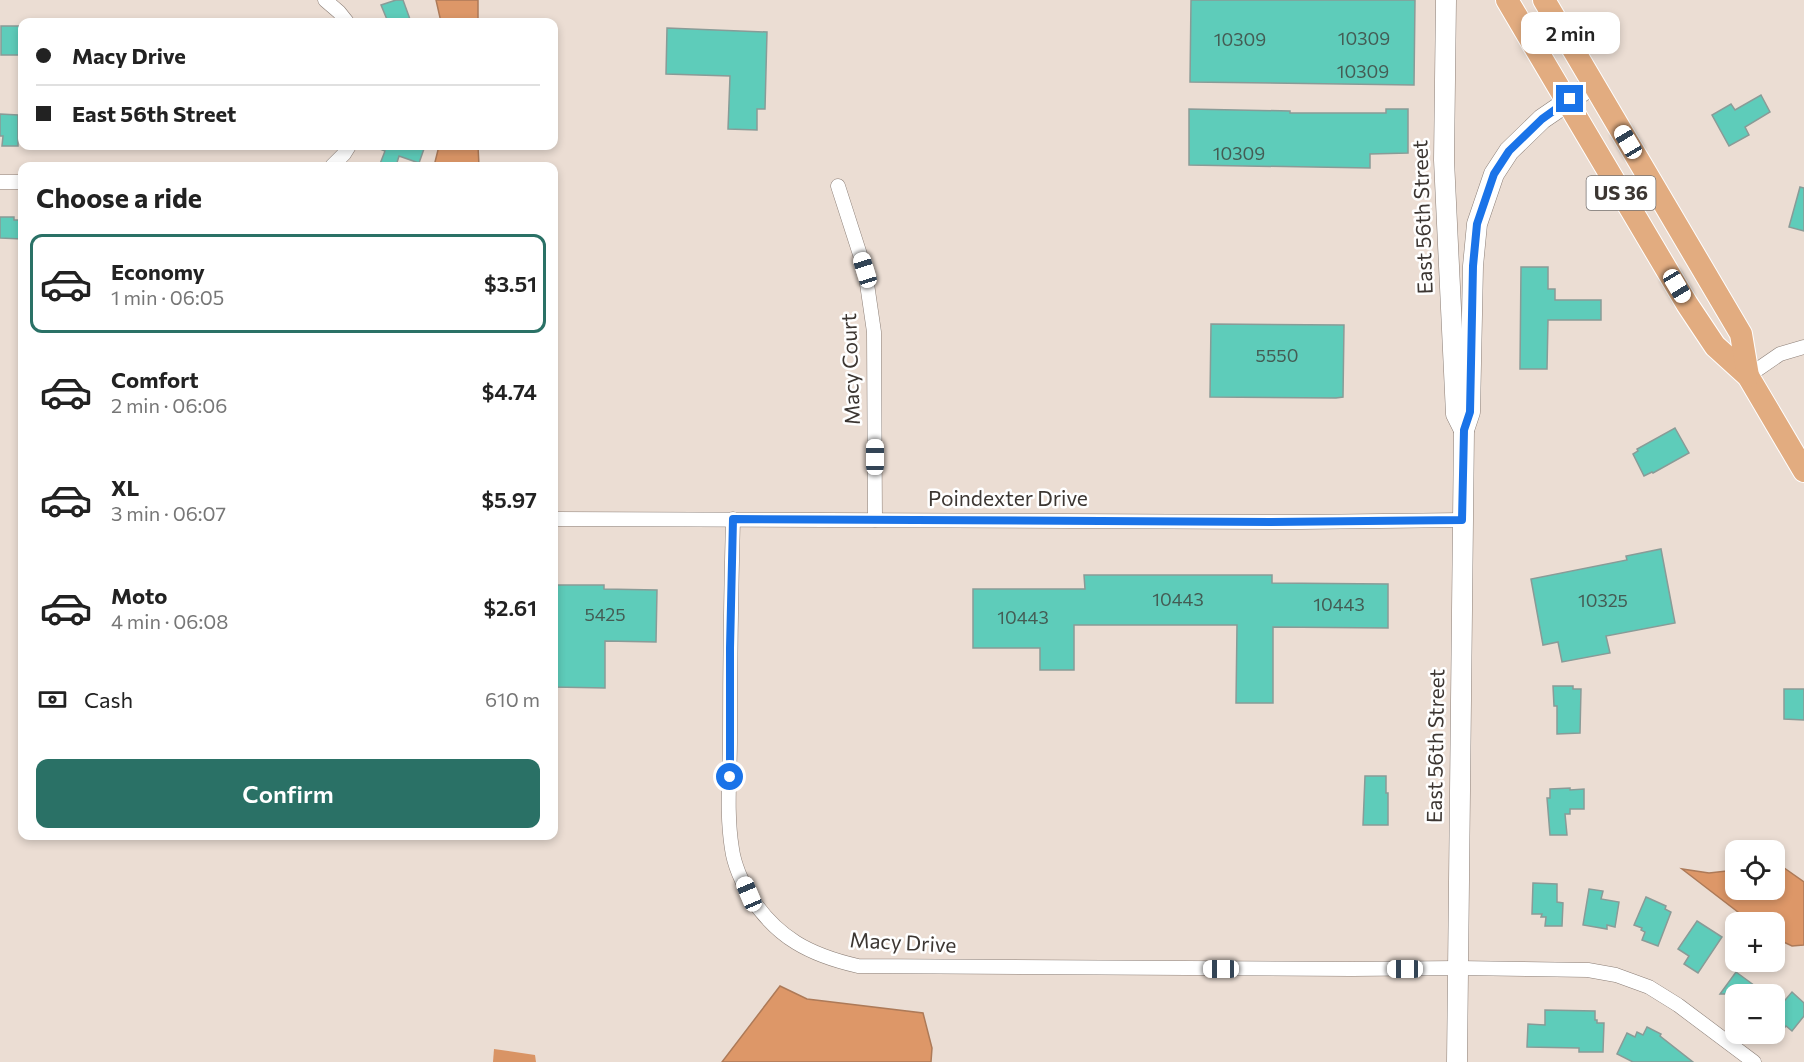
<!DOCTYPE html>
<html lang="en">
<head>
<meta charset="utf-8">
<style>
  :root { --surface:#fff; --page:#f6f6f6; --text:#222; --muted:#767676; --line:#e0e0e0; --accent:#2a7166 }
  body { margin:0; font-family:Commissioner,sans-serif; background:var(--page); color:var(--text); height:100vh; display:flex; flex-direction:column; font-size:22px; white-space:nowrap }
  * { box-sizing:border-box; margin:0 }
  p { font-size:20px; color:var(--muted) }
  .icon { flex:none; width:33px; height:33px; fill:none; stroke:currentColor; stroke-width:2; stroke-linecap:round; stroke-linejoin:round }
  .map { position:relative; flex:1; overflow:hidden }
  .details { position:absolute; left:18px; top:162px; width:540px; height:678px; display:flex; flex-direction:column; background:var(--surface); border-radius:12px; box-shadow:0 3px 9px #0003 }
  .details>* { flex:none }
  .top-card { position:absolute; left:18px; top:18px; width:540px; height:132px; border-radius:12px; box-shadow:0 3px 9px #0003; display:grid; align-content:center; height:132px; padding:0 18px; background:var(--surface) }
  .controls { position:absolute; left:1725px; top:840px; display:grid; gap:12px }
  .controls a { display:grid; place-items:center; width:60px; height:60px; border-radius:12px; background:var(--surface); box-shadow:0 3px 9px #0003; font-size:30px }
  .end { position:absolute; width:27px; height:27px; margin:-14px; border:8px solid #1a73e8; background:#fff; box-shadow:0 0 0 3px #fff }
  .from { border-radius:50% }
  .bubble { position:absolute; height:42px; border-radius:12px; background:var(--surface); box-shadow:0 3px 9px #0003; font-size:20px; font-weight:600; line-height:42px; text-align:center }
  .car { position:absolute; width:18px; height:36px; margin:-18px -9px; border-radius:8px; box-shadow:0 0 4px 2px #0007; background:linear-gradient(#fff 24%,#345 0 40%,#fff 0 76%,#345 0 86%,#fff 0) }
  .top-card b { display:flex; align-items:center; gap:21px; height:57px; font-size:22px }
  .top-card b+b { border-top:2px solid var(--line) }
  .top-card i { width:15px; height:15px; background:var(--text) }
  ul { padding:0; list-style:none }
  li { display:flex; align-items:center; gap:18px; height:99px; margin:0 12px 9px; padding:0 6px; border:3px solid transparent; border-radius:12px }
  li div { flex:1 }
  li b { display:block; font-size:22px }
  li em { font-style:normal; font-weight:600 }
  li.current { border-color:var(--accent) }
  li>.icon { width:54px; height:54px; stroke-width:1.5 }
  h2 { padding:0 18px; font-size:27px; line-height:72px }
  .pay { display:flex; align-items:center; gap:15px; height:66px; padding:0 18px; font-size:22px }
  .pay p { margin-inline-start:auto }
  .button { display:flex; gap:12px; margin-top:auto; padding:12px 18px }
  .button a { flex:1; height:69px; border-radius:12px; background:var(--accent); color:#fff; font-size:24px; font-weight:600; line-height:69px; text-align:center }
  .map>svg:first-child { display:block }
  .forest { fill:#d99465 }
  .water { fill:#dd9768; stroke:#ad7a58; stroke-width:1.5 }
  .building { fill:#5eccba; stroke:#899b97; stroke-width:1.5 }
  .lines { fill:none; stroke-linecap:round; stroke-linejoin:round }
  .street-casing { stroke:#8b7e76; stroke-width:15 }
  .secondary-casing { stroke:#8b7e76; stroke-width:21 }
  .primary-casing { stroke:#fff; stroke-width:24 }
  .street { stroke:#fff; stroke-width:14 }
  .secondary { stroke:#fff; stroke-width:20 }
  .primary { stroke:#e2ac80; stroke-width:22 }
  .route { stroke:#1a73e8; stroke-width:8 }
  .labels { text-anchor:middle; stroke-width:5; stroke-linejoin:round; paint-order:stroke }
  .number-label { font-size:18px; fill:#445c54 }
  .shield { fill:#fff; stroke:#767270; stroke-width:1.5 }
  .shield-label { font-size:20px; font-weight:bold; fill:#3c3632 }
  .street-label { font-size:21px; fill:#3c3632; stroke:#fff }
</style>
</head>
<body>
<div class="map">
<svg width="1804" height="1062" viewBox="0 0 1804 1062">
  <rect width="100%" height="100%" fill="#ebddd3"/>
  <!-- forest -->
  <path class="forest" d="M494,1049L535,1055L536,1062H493Z"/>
  <!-- water -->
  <g class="water">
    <path d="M436,0H478V22H441Z"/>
    <path d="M439,146H478L479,166H434Z"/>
    <path d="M1780,865L1804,882V945L1792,946L1775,938L1774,922H1751L1682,869L1709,873L1735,870L1736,890H1774L1775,866Z"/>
    <path d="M780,986L807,999L923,1013L932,1048L931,1062H722Z"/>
  </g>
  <!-- building -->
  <g class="building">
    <path d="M396,0H403L411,22H388L381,5Z"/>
    <path d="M1191,0H1415L1414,85L1190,82Z"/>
    <rect x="1" y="26" width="19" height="29"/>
    <path d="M667,28L767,32L765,109H757V130L728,129L730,76L666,74Z"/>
    <path d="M1761,95L1770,112L1745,127L1749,135L1729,146L1712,115L1731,104L1735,110Z"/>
    <path d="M1189,109L1290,111V113H1386V109H1408V153L1370,154V168L1189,165Z"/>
    <path d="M0,114L18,115V146H2L3,136H0Z"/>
    <path d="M376,146H425L419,163L399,156L396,166H388L380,164L385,151L375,147Z"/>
    <path d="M1800,187L1804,188V231L1789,227Z"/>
    <path d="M0,217H14V220H22V239L0,238Z"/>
    <path d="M1521,267H1548V289H1555V300H1601V320H1548L1547,369H1520Z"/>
    <path d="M1211,324L1344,325L1343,397L1336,398L1210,397Z"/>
    <path d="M1675,428L1689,453L1653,473L1652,472L1644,476L1633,454L1638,451L1637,449Z"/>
    <path d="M1661,549L1675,623L1606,636L1610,653L1562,662L1558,642L1543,645L1531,579L1627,560L1626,556Z"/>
    <path d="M1084,575H1272V583L1388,584V628L1273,627V703H1236L1237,625H1074V670H1040V648H973V589H1085Z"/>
    <path d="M554,585H604V589L657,590L656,642L605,641V688L554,687Z"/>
    <path d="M1553,686H1573V689H1581L1580,733L1557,734V706H1554Z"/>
    <path d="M1784,689H1804V720L1784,719Z"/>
    <path d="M1365,776H1386V793H1388V825H1363Z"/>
    <path d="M1570,788V790L1584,789V809H1570V814H1565L1567,835H1550L1547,798H1550V789Z"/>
    <path d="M1533,883L1557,884V902L1563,903L1562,926H1545L1546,917H1541L1542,914H1532Z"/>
    <path d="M1589,889L1603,891L1601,899L1619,902L1615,927L1607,925V929L1583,925Z"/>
    <path d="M1646,897L1666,906L1665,909L1671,912L1658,946L1642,940L1645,932L1641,930L1642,928L1634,925Z"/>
    <path d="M1697,921L1722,937L1698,973L1684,964L1689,956L1678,949Z"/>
    <path d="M1736,972L1766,994H1720Z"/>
    <path d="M1792,992L1804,1003V1016L1792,1031L1786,1026L1774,1039V1013Z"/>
    <path d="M1545,1010L1595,1011V1020H1597V1023H1604L1603,1052H1579V1048L1527,1047L1528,1024L1545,1025Z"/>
    <path d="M1647,1027L1661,1034L1660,1036L1693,1062H1633L1617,1054L1627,1033L1635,1037L1637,1032L1643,1035Z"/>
  </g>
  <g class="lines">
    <defs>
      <g id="street">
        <path d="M325,0L339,12L347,22"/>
        <path d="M332,166L344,154L349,146"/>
        <path d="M0,182H22"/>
        <path d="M838,186L865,270L874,332L875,520"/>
        <path d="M1748,376L1780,354L1804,347"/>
        <path d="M554,519L1301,522L1462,520"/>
        <path d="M733,519C731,593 730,666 730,739C730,775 726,813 732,849C734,864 742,883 750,896C777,938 810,955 858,966L1352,969L1458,968L1588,970L1616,975L1649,987L1678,1005L1754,1062"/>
      </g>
      <g id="secondary">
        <path d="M1446,0L1444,160L1456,414L1464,430"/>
        <path d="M1457,1062L1464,430L1470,412L1473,266L1477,224L1494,174L1509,151L1542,119L1593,84"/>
      </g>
      <g id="primary">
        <path d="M1507,0L1687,304L1715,346L1748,376L1804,471"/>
        <path d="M1544,0L1741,334L1748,376"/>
      </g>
    </defs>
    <!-- street casing -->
    <use href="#street" class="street-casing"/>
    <!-- secondary casing -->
    <use href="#secondary" class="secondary-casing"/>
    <!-- primary casing -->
    <use href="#primary" class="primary-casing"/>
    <!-- street -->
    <use href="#street" class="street"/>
    <!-- secondary -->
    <use href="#secondary" class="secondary"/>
    <!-- primary -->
    <use href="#primary" class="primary"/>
  </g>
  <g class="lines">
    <!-- route -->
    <path class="route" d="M730,777V648L733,519L1271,522L1462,520L1464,430L1470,412L1473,266L1477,224L1494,174L1509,151L1542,119L1570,99"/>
  </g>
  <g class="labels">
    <!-- number labels -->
    <g class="number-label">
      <text x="1364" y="45">10309</text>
      <text x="1240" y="46">10309</text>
      <text x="1363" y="78">10309</text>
      <text x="1239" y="160">10309</text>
      <text x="1277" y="362">5550</text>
      <text x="1178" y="606">10443</text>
      <text x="1603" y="607">10325</text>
      <text x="1339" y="611">10443</text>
      <text x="605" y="621">5425</text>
      <text x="1023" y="624">10443</text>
    </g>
    <!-- shield labels -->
    <rect class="shield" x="1586.5" y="176" width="69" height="34" rx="4.5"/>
    <g class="shield-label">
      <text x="1621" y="200">US 36</text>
    </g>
    <!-- street labels -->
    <g class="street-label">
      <text transform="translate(1423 217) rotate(-92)" y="7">East 56th Street</text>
      <text transform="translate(851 369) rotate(-92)" y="7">Macy Court</text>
      <text x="1008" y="506">Poindexter Drive</text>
      <text transform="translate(1436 746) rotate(-89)" y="7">East 56th Street</text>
      <text transform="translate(903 943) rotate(3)" y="7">Macy Drive</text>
    </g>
  </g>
</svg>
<div class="controls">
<a><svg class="icon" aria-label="locate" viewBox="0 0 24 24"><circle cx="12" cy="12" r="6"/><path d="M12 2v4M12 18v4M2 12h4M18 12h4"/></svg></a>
<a>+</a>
<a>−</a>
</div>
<i class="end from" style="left:730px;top:777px"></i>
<i class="end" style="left:1570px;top:99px"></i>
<div class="bubble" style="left:1521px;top:12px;width:99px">2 min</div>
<i class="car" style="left:1628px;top:142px;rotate:329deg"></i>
<i class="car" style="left:865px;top:270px;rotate:343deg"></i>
<i class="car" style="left:1677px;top:286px;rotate:149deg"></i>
<i class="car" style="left:875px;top:457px;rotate:0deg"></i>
<i class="car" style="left:749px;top:894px;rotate:337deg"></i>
<i class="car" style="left:1221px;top:969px;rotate:270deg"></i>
<i class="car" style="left:1405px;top:969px;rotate:270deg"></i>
<div class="top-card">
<b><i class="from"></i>Macy Drive</b>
<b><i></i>East 56th Street</b>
</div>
<section class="details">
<h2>Choose a ride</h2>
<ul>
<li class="current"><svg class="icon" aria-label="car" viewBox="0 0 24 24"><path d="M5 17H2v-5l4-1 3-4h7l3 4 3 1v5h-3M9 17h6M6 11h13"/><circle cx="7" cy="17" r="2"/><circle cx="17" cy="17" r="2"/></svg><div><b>Economy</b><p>1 min · 06:05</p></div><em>$3.51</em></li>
<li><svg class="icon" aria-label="car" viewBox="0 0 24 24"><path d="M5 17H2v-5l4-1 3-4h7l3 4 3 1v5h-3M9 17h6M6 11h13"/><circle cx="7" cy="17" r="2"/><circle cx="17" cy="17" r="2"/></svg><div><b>Comfort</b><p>2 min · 06:06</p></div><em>$4.74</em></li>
<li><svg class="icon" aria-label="car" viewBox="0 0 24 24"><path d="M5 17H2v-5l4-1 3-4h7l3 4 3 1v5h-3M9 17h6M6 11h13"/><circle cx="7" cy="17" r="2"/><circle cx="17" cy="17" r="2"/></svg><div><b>XL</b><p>3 min · 06:07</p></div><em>$5.97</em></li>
<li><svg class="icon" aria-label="car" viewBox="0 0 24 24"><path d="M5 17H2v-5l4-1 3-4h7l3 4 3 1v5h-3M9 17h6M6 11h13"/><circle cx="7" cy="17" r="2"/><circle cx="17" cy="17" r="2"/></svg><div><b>Moto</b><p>4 min · 06:08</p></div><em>$2.61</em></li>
</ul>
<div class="pay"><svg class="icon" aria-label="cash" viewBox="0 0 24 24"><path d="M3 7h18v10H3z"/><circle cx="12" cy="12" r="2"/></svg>Cash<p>610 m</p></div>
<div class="button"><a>Confirm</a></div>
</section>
</div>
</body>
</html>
